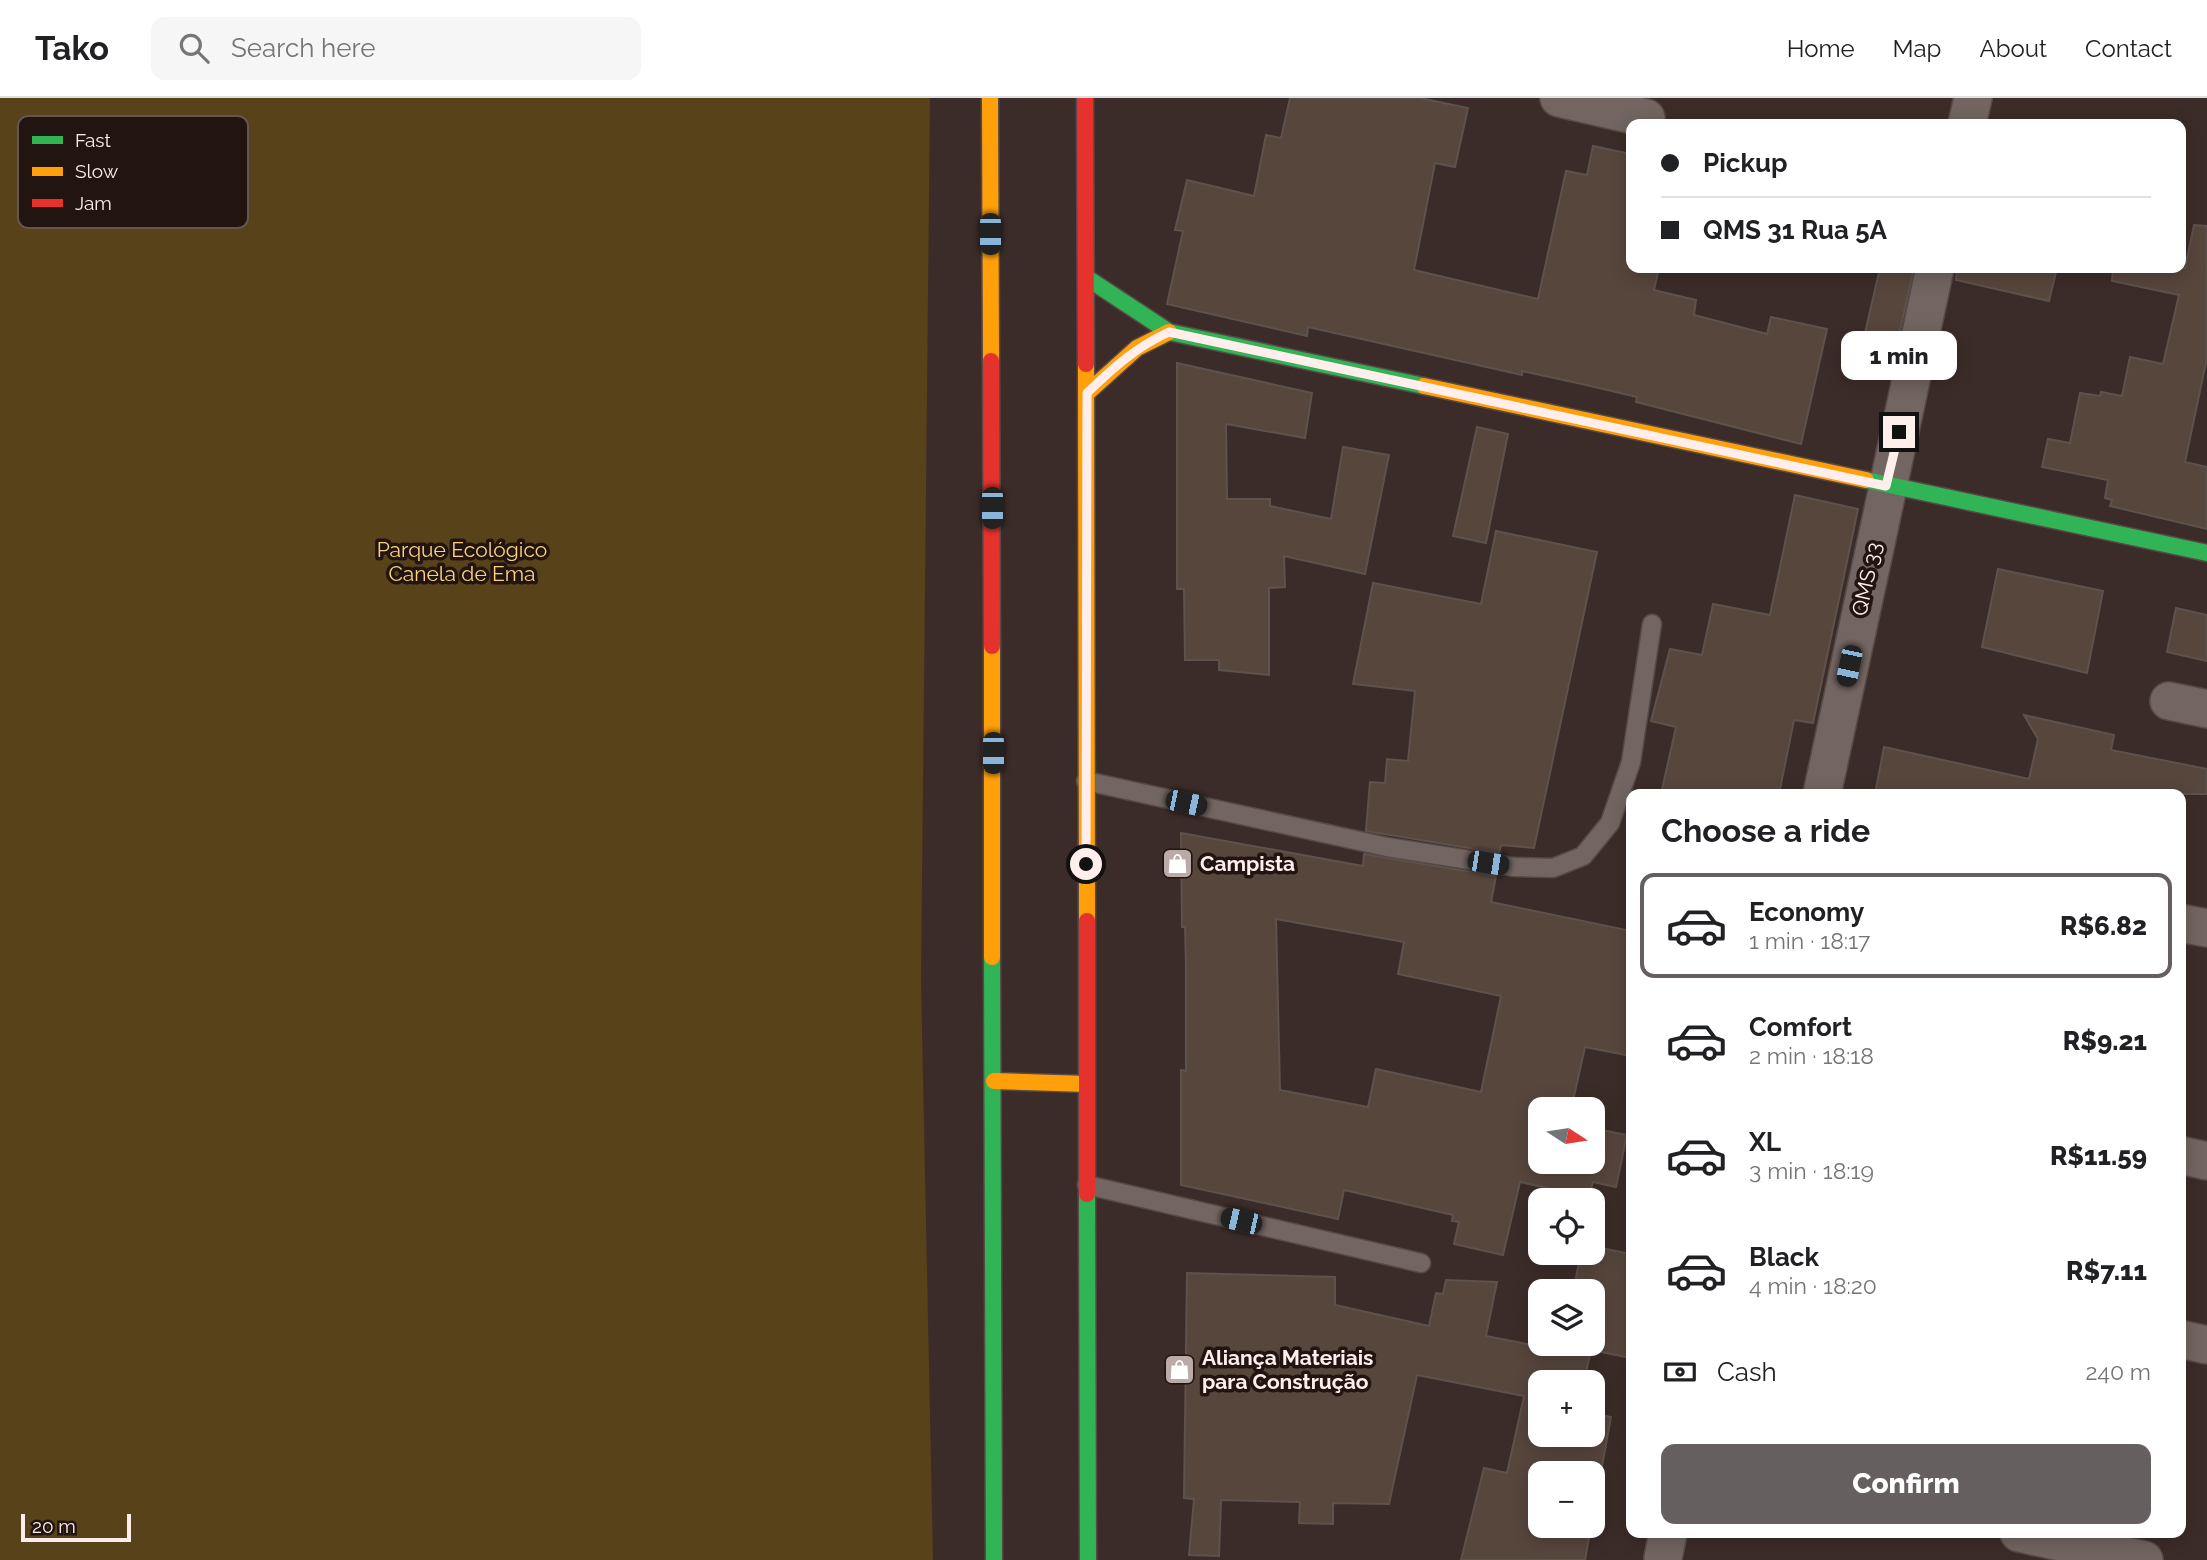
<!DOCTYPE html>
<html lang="en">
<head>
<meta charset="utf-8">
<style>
  :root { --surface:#fff; --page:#f6f6f6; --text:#202124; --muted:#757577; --line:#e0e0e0; --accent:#665f5f }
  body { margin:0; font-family:Raleway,sans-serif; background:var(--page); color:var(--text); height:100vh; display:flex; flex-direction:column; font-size:26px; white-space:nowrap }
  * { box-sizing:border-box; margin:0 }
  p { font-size:23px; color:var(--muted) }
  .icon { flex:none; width:38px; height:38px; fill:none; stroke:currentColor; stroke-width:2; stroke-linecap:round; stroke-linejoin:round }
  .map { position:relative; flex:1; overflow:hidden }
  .details { position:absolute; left:1626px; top:691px; width:560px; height:749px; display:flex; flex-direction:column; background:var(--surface); border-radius:14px; box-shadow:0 4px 18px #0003 }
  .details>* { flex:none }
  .hud { position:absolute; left:1626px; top:21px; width:560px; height:154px; border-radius:14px; box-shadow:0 4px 18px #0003; display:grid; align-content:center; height:154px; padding:0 35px; background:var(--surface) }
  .needle { width:46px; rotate:102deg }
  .fabs { position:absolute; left:1528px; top:999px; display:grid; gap:14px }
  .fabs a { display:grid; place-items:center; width:77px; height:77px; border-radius:14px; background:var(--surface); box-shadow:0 4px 18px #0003; font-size:35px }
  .scale { position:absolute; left:21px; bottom:18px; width:110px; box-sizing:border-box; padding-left:7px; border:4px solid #ffeeeb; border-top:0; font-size:19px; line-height:24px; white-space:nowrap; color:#ffeeeb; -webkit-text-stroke:5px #221411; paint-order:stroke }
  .end { position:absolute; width:32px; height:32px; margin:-16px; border:9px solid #ffeeeb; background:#111; box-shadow:0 0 0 4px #111 }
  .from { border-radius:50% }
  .bubble { position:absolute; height:49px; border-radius:14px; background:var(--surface); box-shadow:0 4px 18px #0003; font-size:23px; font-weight:800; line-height:49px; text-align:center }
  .car { position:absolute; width:21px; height:42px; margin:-21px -10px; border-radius:9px; box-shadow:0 0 5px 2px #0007; background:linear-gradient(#222 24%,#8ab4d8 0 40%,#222 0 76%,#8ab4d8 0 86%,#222 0) }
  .hud b { display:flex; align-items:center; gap:24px; height:66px; font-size:26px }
  .hud b+b { border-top:2px solid var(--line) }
  .hud i { width:18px; height:18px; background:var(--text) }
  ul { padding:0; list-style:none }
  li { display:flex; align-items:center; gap:21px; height:105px; margin:0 14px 10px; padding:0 21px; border:4px solid transparent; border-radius:14px }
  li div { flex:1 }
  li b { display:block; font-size:26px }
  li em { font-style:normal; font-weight:800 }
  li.active { border-color:var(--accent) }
  li>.icon { width:63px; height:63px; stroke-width:1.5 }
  h2 { padding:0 35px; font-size:32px; line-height:84px }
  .pay { display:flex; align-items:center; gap:18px; height:77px; padding:0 35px; font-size:26px }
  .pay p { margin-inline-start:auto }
  .action { display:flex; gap:14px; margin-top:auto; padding:14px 35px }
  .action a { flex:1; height:80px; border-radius:14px; background:var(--accent); color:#fff; font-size:28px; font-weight:800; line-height:80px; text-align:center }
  header { display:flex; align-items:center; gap:42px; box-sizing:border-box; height:98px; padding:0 35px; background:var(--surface); border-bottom:2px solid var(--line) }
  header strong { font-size:33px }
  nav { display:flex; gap:38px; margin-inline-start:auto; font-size:24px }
  .search { width:490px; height:63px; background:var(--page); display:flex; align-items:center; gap:18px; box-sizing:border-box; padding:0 24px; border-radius:14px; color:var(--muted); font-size:26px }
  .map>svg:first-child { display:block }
  .green { fill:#574219 }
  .building { fill:#57463c; stroke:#5e524c; stroke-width:2; fill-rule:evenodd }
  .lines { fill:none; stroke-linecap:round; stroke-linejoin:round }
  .lane-casing { stroke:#574946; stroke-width:21 }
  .street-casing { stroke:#574946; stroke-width:40 }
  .fast-casing { stroke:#574946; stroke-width:19 }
  .slow-casing { stroke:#574946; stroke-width:19 }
  .jam-casing { stroke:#574946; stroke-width:19 }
  .lane { stroke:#726562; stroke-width:18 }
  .street { stroke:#726562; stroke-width:37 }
  .fast { stroke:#30b455; stroke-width:16 }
  .slow { stroke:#ff9f0a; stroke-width:16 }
  .jam { stroke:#e5322d; stroke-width:16 }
  .route { stroke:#ffeeeb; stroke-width:9 }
  .labels { text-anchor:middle; stroke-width:7; stroke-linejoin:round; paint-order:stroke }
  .park-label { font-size:21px; fill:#fad279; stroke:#221411 }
  .street-label { font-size:21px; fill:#ffeeeb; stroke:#221411 }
  .poi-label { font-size:21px; font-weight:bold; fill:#ffeeeb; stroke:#221411; text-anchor:start }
  .key { fill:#221411; stroke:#645552; stroke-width:2 }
  .key-label { font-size:19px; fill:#ffeeeb }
</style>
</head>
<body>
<header>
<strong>Tako</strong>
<div class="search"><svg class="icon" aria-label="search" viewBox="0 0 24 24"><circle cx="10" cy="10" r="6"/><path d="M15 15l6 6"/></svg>Search here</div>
<nav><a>Home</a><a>Map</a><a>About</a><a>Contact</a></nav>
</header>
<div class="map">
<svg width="2207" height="1462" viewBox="0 0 2207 1462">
  <rect width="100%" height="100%" fill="#3c2c29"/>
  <!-- green -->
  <path class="green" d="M0,0H930L921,883L933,1462H0Z"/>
  <!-- building -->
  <g class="building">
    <path d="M1290,0H1420L1468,10L1455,69L1435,65L1414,172L1538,201L1566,73L1587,77L1593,48L1631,56V170H1659L1654,192L1696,202L1694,217L1767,236L1771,219L1827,231L1801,346L1636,304L1637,299L1582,286L1522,273V277L1308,229L1307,238L1167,206L1183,133L1175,132L1187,82L1254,98L1266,37L1281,40Z"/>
    <path d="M2194,127L2207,128V260L2185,364L2207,369V431L2110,408L2112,402L2105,400L2108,382L2042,369L2048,341L2070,345L2080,295L2100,298L2101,294L2122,298L2130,259L2163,266L2179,197L2112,183L2113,170H2185Z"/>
    <path d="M1880,170H1914L1891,273L1858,265Z"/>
    <path d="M1957,170H2057L2049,203L1956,182Z"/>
    <path d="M1177,265L1312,295L1305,340L1226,326L1227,401H1270V408L1331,421L1343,349L1389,357L1365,476L1284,458L1285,489L1269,490V577L1219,572V562H1185L1184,491H1177Z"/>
    <path d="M1477,329L1508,336L1486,445L1453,438Z"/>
    <path d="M1795,397L1858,411L1813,625L1794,622L1779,696H1661L1676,629L1651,623L1670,551L1702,557L1713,506L1770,517Z"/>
    <path d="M1496,433L1597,454L1534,750L1501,747L1499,755L1366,733L1370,684L1385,685L1387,661L1408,663L1415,593L1353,586L1373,485L1481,506Z"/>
    <path d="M1998,471L2103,493L2087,575L1982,549Z"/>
    <path d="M2176,510L2207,517V563L2167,554Z"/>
    <path d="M2024,617L2114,637L2111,652L2207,671V696H1875L1884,649L2029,681L2038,641Z"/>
    <path d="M1181,735L1363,768L1364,756L1496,778L1491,804L1631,833V958L1585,949L1571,1012H1540V1064H1592V1030L1627,1037L1616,1089L1593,1084L1589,1099L1520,1084L1503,1157L1454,1146L1459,1124L1452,1123L1453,1117L1344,1092L1338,1121L1181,1087V972L1186,973V869L1185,829H1182ZM1276,821L1404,844L1398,876L1501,898L1481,994L1376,971L1368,1009L1280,992Z"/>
    <path d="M1592,1148L1631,1156V1260L1591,1252L1584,1284H1540V1337H1592V1315L1611,1319L1585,1462H1461L1484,1370L1507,1375L1524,1298L1417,1277L1389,1406L1333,1405V1426L1299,1425L1300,1404L1221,1402L1219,1458L1189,1457L1194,1401L1184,1400L1187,1175L1335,1179V1207L1429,1228L1436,1195L1443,1196L1446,1182L1497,1184L1486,1238L1527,1246H1592V1194H1573L1581,1155H1592ZM1540,1376H1592V1428H1540Z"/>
  </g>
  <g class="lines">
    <defs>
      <g id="lane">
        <path d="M1086,683L1387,749L1514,769L1553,770L1583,758L1610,725L1631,664L1652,526"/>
        <path d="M1087,1087L1421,1165"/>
      </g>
      <g id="street">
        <path d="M1559,0L1646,20"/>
        <path d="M1967,26L1973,0"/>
        <path d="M2169,603L2207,611"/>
        <path d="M1822,696L1935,170"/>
        <path d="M2180,825L2207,830"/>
        <path d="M2180,1057L2207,1063"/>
        <path d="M2180,1241L2207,1247"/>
        <path d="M2019,1435L2144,1462"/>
        <path d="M1663,1460L1668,1435"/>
      </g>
      <g id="fast">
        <path d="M1087,180L1169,234L1424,288"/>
        <path d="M1866,382L2207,455"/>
        <path d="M992,859L994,1462"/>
        <path d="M1087,1096L1088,1462"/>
      </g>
      <g id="slow">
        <path d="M990,0L991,263"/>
        <path d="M1086,266L1087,823"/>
        <path d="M1424,288L1866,382"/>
        <path d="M1087,295L1137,250L1169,234"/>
        <path d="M992,548V859"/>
        <path d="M994,983L1087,986"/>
      </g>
      <g id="jam">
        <path d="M1085,0L1086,266"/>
        <path d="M991,263L992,548"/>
        <path d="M1087,823V1096"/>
      </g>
    </defs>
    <!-- lane casing -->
    <use href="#lane" class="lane-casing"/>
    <!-- street casing -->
    <use href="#street" class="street-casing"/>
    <!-- fast casing -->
    <use href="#fast" class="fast-casing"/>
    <!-- slow casing -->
    <use href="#slow" class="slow-casing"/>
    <!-- jam casing -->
    <use href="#jam" class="jam-casing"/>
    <!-- lane -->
    <use href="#lane" class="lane"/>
    <!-- street -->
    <use href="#street" class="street"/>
    <!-- fast -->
    <use href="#fast" class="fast"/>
    <!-- slow -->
    <use href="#slow" class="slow"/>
    <!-- jam -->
    <use href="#jam" class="jam"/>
  </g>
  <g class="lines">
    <!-- route -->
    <path class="route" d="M1086,766L1087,295C1113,270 1136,249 1169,234L1886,388L1899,334"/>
  </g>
  <!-- icons -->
  <defs>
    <symbol id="shop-square" viewBox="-11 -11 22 22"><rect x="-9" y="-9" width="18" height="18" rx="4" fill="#bbaaa7" stroke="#221411"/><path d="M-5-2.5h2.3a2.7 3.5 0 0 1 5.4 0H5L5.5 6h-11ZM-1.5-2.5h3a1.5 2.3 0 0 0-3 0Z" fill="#fff"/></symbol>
  </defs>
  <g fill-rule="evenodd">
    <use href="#shop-square" x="1160" y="748" width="35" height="35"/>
    <use href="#shop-square" x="1162" y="1254" width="35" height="35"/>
  </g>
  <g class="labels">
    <!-- park labels -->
    <g class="park-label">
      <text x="462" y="459">Parque Ecológico<tspan x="462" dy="24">Canela de Ema</tspan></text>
    </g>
    <!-- street labels -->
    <g class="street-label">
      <text transform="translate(1867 481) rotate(-78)" y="7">QMS 33</text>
    </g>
    <!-- poi labels -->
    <g class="poi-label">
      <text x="1200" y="773">Campista</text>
      <text x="1202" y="1267">Aliança Materiais<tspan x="1202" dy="24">para Construção</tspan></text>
    </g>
  </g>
  <!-- legend -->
  <rect x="18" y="18" width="230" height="112" rx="10" class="key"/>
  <rect x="32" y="38" width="31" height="8" fill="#30b455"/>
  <rect x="32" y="69" width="31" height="9" fill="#ff9f0a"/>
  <rect x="32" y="101" width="31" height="8" fill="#e5322d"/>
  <g class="key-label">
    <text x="75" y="49">Fast</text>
    <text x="75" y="80">Slow</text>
    <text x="75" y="112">Jam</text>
  </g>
</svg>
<div class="fabs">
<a><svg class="needle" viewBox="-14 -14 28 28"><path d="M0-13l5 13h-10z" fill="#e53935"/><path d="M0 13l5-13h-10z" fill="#757577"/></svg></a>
<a><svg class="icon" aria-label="locate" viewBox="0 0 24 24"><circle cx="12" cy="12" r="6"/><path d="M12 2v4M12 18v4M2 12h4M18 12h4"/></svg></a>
<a><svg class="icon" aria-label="layers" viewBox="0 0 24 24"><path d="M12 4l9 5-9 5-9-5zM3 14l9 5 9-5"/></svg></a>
<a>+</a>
<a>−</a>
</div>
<div class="scale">20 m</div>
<i class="end from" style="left:1086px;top:766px"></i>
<i class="end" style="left:1899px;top:334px"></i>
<div class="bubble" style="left:1841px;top:233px;width:116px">1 min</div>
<i class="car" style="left:990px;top:136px;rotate:180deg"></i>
<i class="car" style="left:992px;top:410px;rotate:180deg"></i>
<i class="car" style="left:1849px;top:568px;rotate:192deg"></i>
<i class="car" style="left:993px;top:655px;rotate:180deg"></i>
<i class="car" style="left:1186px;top:705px;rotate:102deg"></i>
<i class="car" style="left:1488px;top:765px;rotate:99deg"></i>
<i class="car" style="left:1241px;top:1123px;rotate:283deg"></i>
<div class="hud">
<b><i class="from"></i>Pickup</b>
<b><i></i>QMS 31 Rua 5A</b>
</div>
<section class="details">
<h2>Choose a ride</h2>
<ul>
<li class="active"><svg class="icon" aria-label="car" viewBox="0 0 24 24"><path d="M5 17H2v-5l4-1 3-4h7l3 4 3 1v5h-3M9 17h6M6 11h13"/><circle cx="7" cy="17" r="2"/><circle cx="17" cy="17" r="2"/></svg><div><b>Economy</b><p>1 min · 18:17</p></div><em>R$6.82</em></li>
<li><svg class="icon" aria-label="car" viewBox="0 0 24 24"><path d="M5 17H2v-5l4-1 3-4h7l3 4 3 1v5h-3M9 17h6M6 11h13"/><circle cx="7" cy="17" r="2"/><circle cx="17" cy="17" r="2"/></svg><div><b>Comfort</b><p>2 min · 18:18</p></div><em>R$9.21</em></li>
<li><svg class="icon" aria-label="car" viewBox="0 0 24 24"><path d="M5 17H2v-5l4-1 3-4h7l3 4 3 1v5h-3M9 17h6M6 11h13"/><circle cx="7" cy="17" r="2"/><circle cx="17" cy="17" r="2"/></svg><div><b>XL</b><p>3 min · 18:19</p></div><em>R$11.59</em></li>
<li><svg class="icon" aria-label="car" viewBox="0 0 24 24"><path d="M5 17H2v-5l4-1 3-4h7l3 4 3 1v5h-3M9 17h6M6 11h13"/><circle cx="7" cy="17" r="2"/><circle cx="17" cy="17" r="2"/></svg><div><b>Black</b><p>4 min · 18:20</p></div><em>R$7.11</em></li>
</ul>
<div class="pay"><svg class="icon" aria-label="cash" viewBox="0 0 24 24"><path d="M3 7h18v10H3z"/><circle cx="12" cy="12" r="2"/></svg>Cash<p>240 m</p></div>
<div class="action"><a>Confirm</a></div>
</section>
</div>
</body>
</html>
